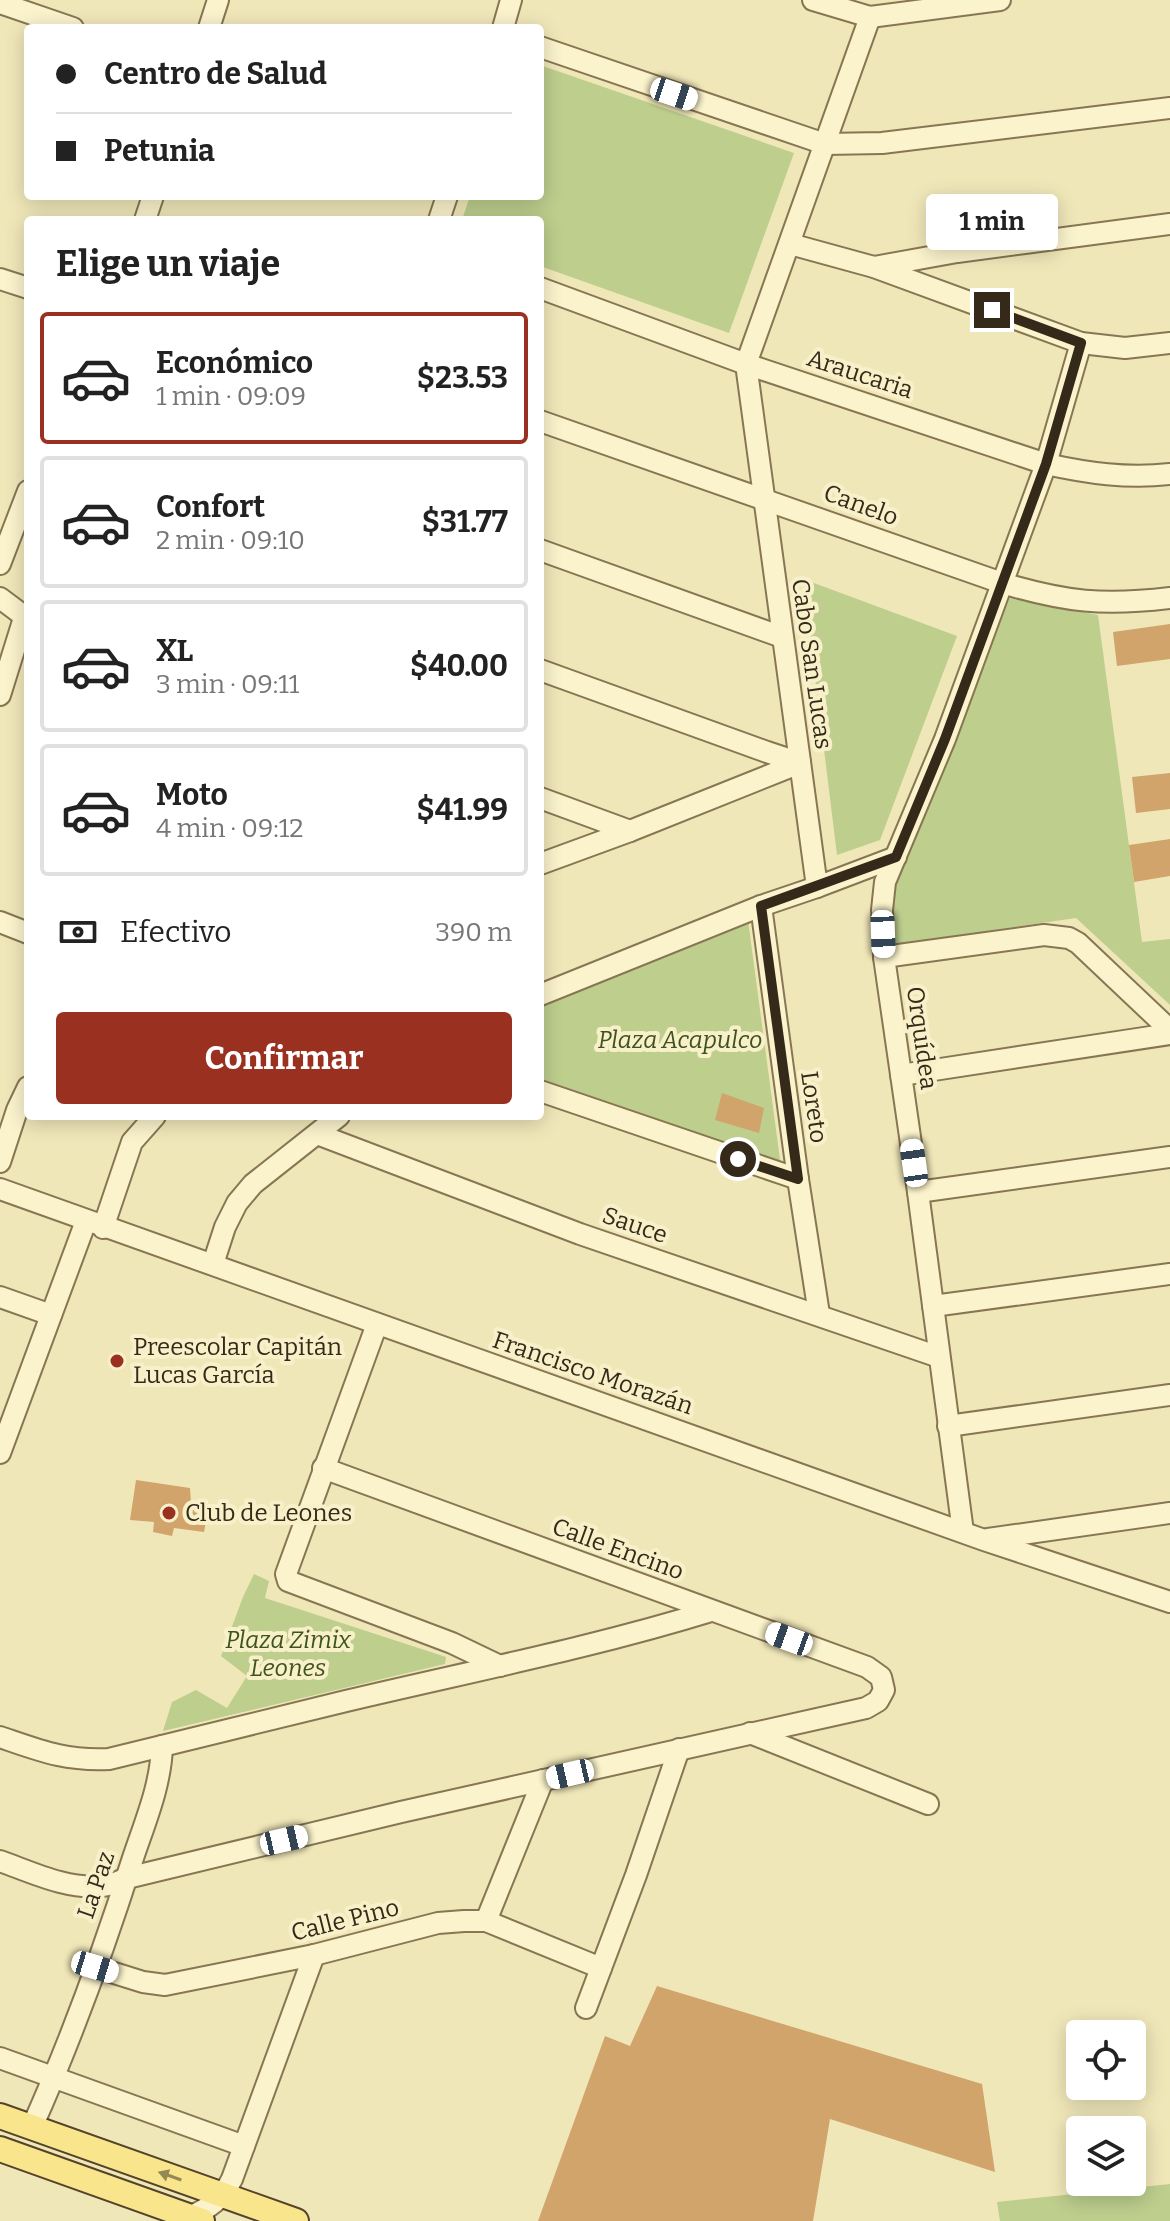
<!DOCTYPE html>
<html lang="es">
<head>
<meta charset="utf-8">
<style>
  :root { --surface:#fff; --page:#f2f2f2; --text:#222; --muted:#767676; --line:#e0e0e0; --accent:#993020 }
  body { margin:0; font-family:Bitter,serif; background:var(--page); color:var(--text); height:100vh; display:flex; flex-direction:column; font-size:30px; white-space:nowrap }
  * { box-sizing:border-box; margin:0 }
  p { font-size:26px; color:var(--muted) }
  .icon { flex:none; width:44px; height:44px; fill:none; stroke:currentColor; stroke-width:2; stroke-linecap:round; stroke-linejoin:round }
  .map { position:relative; flex:1; overflow:hidden }
  .panel { position:absolute; left:24px; top:216px; width:520px; height:904px; display:flex; flex-direction:column; background:var(--surface); border-radius:8px; box-shadow:0 4px 20px #0003 }
  .panel>* { flex:none }
  .banner { position:absolute; left:24px; top:24px; width:520px; height:176px; border-radius:8px; box-shadow:0 4px 20px #0003; display:grid; align-content:center; height:176px; padding:0 32px; background:var(--surface) }
  .fabs { position:absolute; left:1066px; top:2020px; display:grid; gap:16px }
  .fabs a { display:grid; place-items:center; width:80px; height:80px; border-radius:8px; background:var(--surface); box-shadow:0 4px 20px #0003; font-size:40px }
  .end { position:absolute; width:36px; height:36px; margin:-18px; border:10px solid #352a19; background:#fff; box-shadow:0 0 0 4px #fff }
  .from { border-radius:50% }
  .bubble { position:absolute; height:56px; border-radius:8px; background:var(--surface); box-shadow:0 4px 20px #0003; font-size:26px; font-weight:700; line-height:56px; text-align:center }
  .car { position:absolute; width:24px; height:48px; margin:-24px -12px; border-radius:10px; box-shadow:0 0 6px 2px #0007; background:linear-gradient(#fff 24%,#345 0 40%,#fff 0 76%,#345 0 86%,#fff 0) }
  .banner b { display:flex; align-items:center; gap:28px; height:76px; font-size:30px }
  .banner b+b { border-top:2px solid var(--line) }
  .banner i { width:20px; height:20px; background:var(--text) }
  ul { padding:0; list-style:none }
  li { display:flex; align-items:center; gap:24px; height:132px; margin:0 16px 12px; padding:0 16px; border:4px solid var(--line); border-radius:8px }
  li div { flex:1 }
  li b { display:block; font-size:30px }
  li em { font-style:normal; font-weight:700 }
  li.on { border-color:var(--accent) }
  li>.icon { width:72px; height:72px; stroke-width:1.5 }
  h2 { padding:0 32px; font-size:36px; line-height:96px }
  .pay { display:flex; align-items:center; gap:20px; height:88px; padding:0 32px; font-size:30px }
  .pay p { margin-inline-start:auto }
  .primary-button { display:flex; gap:16px; margin-top:auto; padding:16px 32px }
  .primary-button a { flex:1; height:92px; border-radius:8px; background:var(--accent); color:#fff; font-size:32px; font-weight:700; line-height:92px; text-align:center }
  .map>svg:first-child { display:block }
  .green { fill:#bdce8d }
  .building { fill:#d1a46c }
  .lines { fill:none; stroke-linecap:round; stroke-linejoin:round }
  .minor-casing { stroke:#877653; stroke-width:24 }
  .major-casing { stroke:#544328; stroke-width:28 }
  .minor { stroke:#fbf3cc; stroke-width:20 }
  .major { stroke:#f8e58c; stroke-width:24 }
  .oneway { fill:#968852 }
  .route { stroke:#352a19; stroke-width:10 }
  .poi-dot { fill:#993020; stroke:#f7f0c9; stroke-width:3 }
  .labels { text-anchor:middle; stroke-width:8; stroke-linejoin:round; paint-order:stroke }
  .street-label { font-size:24px; fill:#352a19; stroke:#f7f0c9 }
  .park-label { font-size:24px; font-style:italic; fill:#3e521e; stroke:#f7f0c9 }
  .poi-label { font-size:24px; fill:#352a19; stroke:#f7f0c9; text-anchor:start }
</style>
</head>
<body>
<div class="map">
<svg width="1170" height="2221" viewBox="0 0 1170 2221">
  <rect width="100%" height="100%" fill="#f0e7b9"/>
  <!-- green -->
  <g class="green">
    <path d="M540,65L794,153L729,333L540,266V220H462L470,196H540Z"/>
    <path d="M803,579L957,636L880,840L837,855Z"/>
    <path d="M1010,597L1098,615L1142,942L1170,939V1005L1076,918L892,945L888,927L894,886Z"/>
    <path d="M748,920L781,1167L540,1079V1007Z"/>
    <path d="M254,1574L269,1581L265,1598L446,1657L445,1664L163,1731L172,1702L196,1690L227,1708L247,1676L221,1656L243,1597Z"/>
    <path d="M1170,2184V2221H1000L997,2202Z"/>
  </g>
  <!-- building -->
  <g class="building">
    <path d="M1170,624V659L1117,666L1113,632Z"/>
    <path d="M1170,773V809L1136,813L1132,777Z"/>
    <path d="M1170,839V876L1134,882L1129,845Z"/>
    <path d="M722,1093L764,1108L759,1133L715,1120Z"/>
    <path d="M136,1480L190,1488L191,1503L209,1506L204,1532L174,1528L172,1536L153,1532L154,1522L130,1520Z"/>
    <path d="M657,1986L982,2084L995,2172L830,2119L813,2221H538L605,2036L630,2046Z"/>
  </g>
  <g class="lines">
    <defs>
      <g id="minor">
        <path d="M813,0L870,17L1000,0"/>
        <path d="M0,3L73,28"/>
        <path d="M870,17L746,364L817,887L896,857"/>
        <path d="M209,28L218,0"/>
        <path d="M503,28L511,0"/>
        <path d="M540,47L825,144L882,143L1170,108"/>
        <path d="M145,220L153,196"/>
        <path d="M439,220L447,196"/>
        <path d="M790,244L874,267L1081,343L1125,348L1170,343"/>
        <path d="M874,267L957,252L1170,224"/>
        <path d="M0,279L28,288"/>
        <path d="M540,288L746,364L1046,464C1087,473 1127,479 1170,474"/>
        <path d="M540,421L1002,583C1066,602 1103,606 1170,598"/>
        <path d="M540,550L782,637"/>
        <path d="M0,564L28,491"/>
        <path d="M0,598L28,619"/>
        <path d="M540,670L767,752L800,763"/>
        <path d="M0,695L24,618"/>
        <path d="M540,798L630,831"/>
        <path d="M540,864L630,831L800,763"/>
        <path d="M761,906L798,1179L819,1314"/>
        <path d="M0,922L28,933"/>
        <path d="M884,957L1044,935L1069,938L1078,943L1170,1030"/>
        <path d="M540,995L761,906L817,887"/>
        <path d="M901,1075L1170,1034"/>
        <path d="M540,1091L798,1179"/>
        <path d="M317,1134L580,1234L939,1357"/>
        <path d="M0,1162L17,1110L28,1087"/>
        <path d="M0,1189L984,1540L1170,1602"/>
        <path d="M918,1192L1170,1157"/>
        <path d="M103,1228L132,1142L155,1116"/>
        <path d="M213,1264L225,1227L237,1203L253,1184L339,1116"/>
        <path d="M0,1297L51,1315"/>
        <path d="M933,1306L1170,1274"/>
        <path d="M377,1324L286,1574L288,1581L452,1643L500,1666"/>
        <path d="M948,1426L1170,1395"/>
        <path d="M0,1453L86,1221"/>
        <path d="M963,1532L918,1192L884,957L882,910L885,882L945,739L1046,464L1081,343"/>
        <path d="M988,1539L1170,1513"/>
        <path d="M750,1733L928,1804"/>
        <path d="M0,1737C41,1751 65,1761 109,1759C188,1740 267,1720 346,1701C468,1672 591,1648 711,1611"/>
        <path d="M0,1861C31,1872 68,1890 102,1886C110,1886 119,1881 127,1878L401,1812L866,1708L878,1701L884,1690L881,1677L867,1667L323,1468"/>
        <path d="M486,1921L543,1780"/>
        <path d="M95,1967L143,1982L165,1985L314,1955L438,1923L464,1921H486L601,1968"/>
        <path d="M586,2008L636,1875L679,1749"/>
        <path d="M0,2058L244,2146"/>
        <path d="M32,2127C71,2040 104,1949 133,1858C145,1822 161,1785 162,1746"/>
        <path d="M189,2217C210,2208 222,2199 232,2179L314,1955"/>
      </g>
      <g id="major">
        <path d="M0,2116L296,2221"/>
        <path d="M0,2149L202,2221"/>
      </g>
    </defs>
    <!-- minor casing -->
    <use href="#minor" class="minor-casing"/>
    <!-- major casing -->
    <use href="#major" class="major-casing"/>
    <!-- minor -->
    <use href="#minor" class="minor"/>
    <!-- major -->
    <use href="#major" class="major"/>
  </g>
  <!-- one-way arrows -->
  <defs><path id="oneway-solid" d="M-6-.8H1V-3.2L6.5 0L1 3.2V.8H-6Z" transform="scale(2)"/></defs>
  <use class="oneway" href="#oneway-solid" transform="translate(170 2176) rotate(-161)"/>
  <g class="lines">
    <!-- route -->
    <path class="route" d="M738,1159L798,1179L761,906L896,857L945,739L1046,464L1081,343L992,310"/>
  </g>
  <!-- markers -->
  <g class="poi-dot">
    <circle cx="117" cy="1361" r="8"/>
    <circle cx="169" cy="1513" r="8"/>
  </g>
  <g class="labels">
    <!-- street labels -->
    <g class="street-label">
      <text transform="translate(860 374) rotate(18)" y="8">Araucaria</text>
      <text transform="translate(861 505) rotate(20)" y="8">Canelo</text>
      <text transform="translate(812 664) rotate(82)" y="8">Cabo San Lucas</text>
      <text transform="translate(922 1038) rotate(82)" y="8">Orquídea</text>
      <text transform="translate(814 1107) rotate(82)" y="8">Loreto</text>
      <text transform="translate(635 1225) rotate(19)" y="8">Sauce</text>
      <text transform="translate(593 1373) rotate(19)" y="8">Francisco Morazán</text>
      <text transform="translate(618 1549) rotate(20)" y="8">Calle Encino</text>
      <text transform="translate(96 1885) rotate(-71)" y="8">La Paz</text>
      <text transform="translate(345 1920) rotate(-14)" y="8">Calle Pino</text>
    </g>
    <!-- park labels -->
    <g class="park-label">
      <text x="680" y="1048">Plaza Acapulco</text>
      <text x="288" y="1648">Plaza Zimix<tspan x="288" dy="28">Leones</tspan></text>
    </g>
    <!-- poi labels -->
    <g class="poi-label">
      <text x="133" y="1355">Preescolar Capitán<tspan x="133" dy="28">Lucas García</tspan></text>
      <text x="185" y="1521">Club de Leones</text>
    </g>
  </g>
</svg>
<div class="fabs">
<a><svg class="icon" aria-label="locate" viewBox="0 0 24 24"><circle cx="12" cy="12" r="6"/><path d="M12 2v4M12 18v4M2 12h4M18 12h4"/></svg></a>
<a><svg class="icon" aria-label="layers" viewBox="0 0 24 24"><path d="M12 4l9 5-9 5-9-5zM3 14l9 5 9-5"/></svg></a>
</div>
<i class="end from" style="left:738px;top:1159px"></i>
<i class="end" style="left:992px;top:310px"></i>
<div class="bubble" style="left:926px;top:194px;width:132px">1 min</div>
<i class="car" style="left:674px;top:94px;rotate:108deg"></i>
<i class="car" style="left:883px;top:934px;rotate:178deg"></i>
<i class="car" style="left:914px;top:1163px;rotate:352deg"></i>
<i class="car" style="left:789px;top:1639px;rotate:290deg"></i>
<i class="car" style="left:570px;top:1774px;rotate:257deg"></i>
<i class="car" style="left:284px;top:1840px;rotate:77deg"></i>
<i class="car" style="left:95px;top:1967px;rotate:107deg"></i>
<div class="banner">
<b><i class="from"></i>Centro de Salud</b>
<b><i></i>Petunia</b>
</div>
<section class="panel">
<h2>Elige un viaje</h2>
<ul>
<li class="on"><svg class="icon" aria-label="car" viewBox="0 0 24 24"><path d="M5 17H2v-5l4-1 3-4h7l3 4 3 1v5h-3M9 17h6M6 11h13"/><circle cx="7" cy="17" r="2"/><circle cx="17" cy="17" r="2"/></svg><div><b>Económico</b><p>1 min · 09:09</p></div><em>$23.53</em></li>
<li><svg class="icon" aria-label="car" viewBox="0 0 24 24"><path d="M5 17H2v-5l4-1 3-4h7l3 4 3 1v5h-3M9 17h6M6 11h13"/><circle cx="7" cy="17" r="2"/><circle cx="17" cy="17" r="2"/></svg><div><b>Confort</b><p>2 min · 09:10</p></div><em>$31.77</em></li>
<li><svg class="icon" aria-label="car" viewBox="0 0 24 24"><path d="M5 17H2v-5l4-1 3-4h7l3 4 3 1v5h-3M9 17h6M6 11h13"/><circle cx="7" cy="17" r="2"/><circle cx="17" cy="17" r="2"/></svg><div><b>XL</b><p>3 min · 09:11</p></div><em>$40.00</em></li>
<li><svg class="icon" aria-label="car" viewBox="0 0 24 24"><path d="M5 17H2v-5l4-1 3-4h7l3 4 3 1v5h-3M9 17h6M6 11h13"/><circle cx="7" cy="17" r="2"/><circle cx="17" cy="17" r="2"/></svg><div><b>Moto</b><p>4 min · 09:12</p></div><em>$41.99</em></li>
</ul>
<div class="pay"><svg class="icon" aria-label="cash" viewBox="0 0 24 24"><path d="M3 7h18v10H3z"/><circle cx="12" cy="12" r="2"/></svg>Efectivo<p>390 m</p></div>
<div class="primary-button"><a>Confirmar</a></div>
</section>
</div>
</body>
</html>
